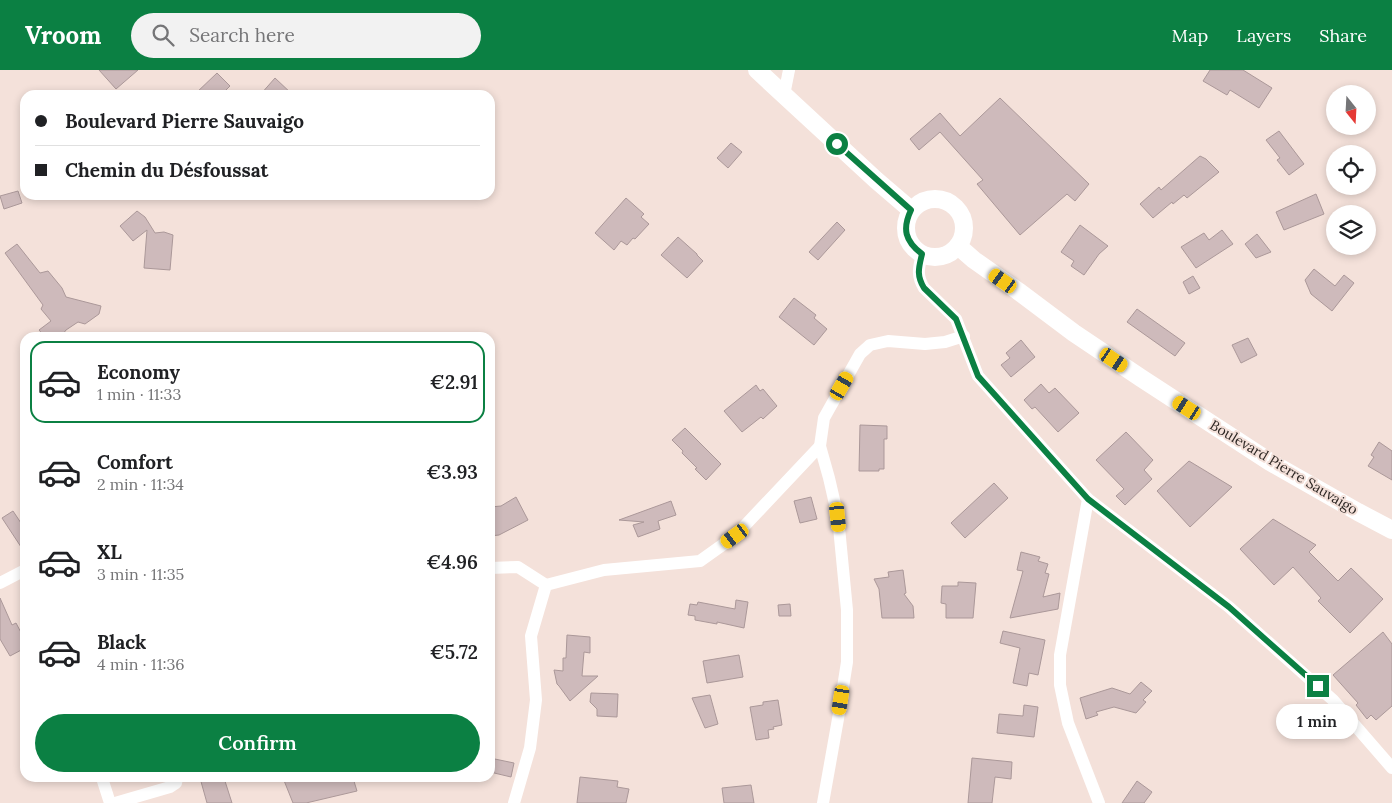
<!DOCTYPE html>
<html lang="en">
<head>
<meta charset="utf-8">
<style>
  :root { --surface:#fff; --page:#f2f2f2; --text:#202124; --muted:#757577; --line:#e0e0e0; --accent:#0b8043 }
  body { margin:0; font-family:Lora,serif; background:var(--page); color:var(--text); height:100vh; display:flex; flex-direction:column; font-size:19px; white-space:nowrap }
  * { box-sizing:border-box; margin:0 }
  p { font-size:16px; color:var(--muted) }
  .icon { flex:none; width:28px; height:28px; fill:none; stroke:currentColor; stroke-width:2; stroke-linecap:round; stroke-linejoin:round }
  .map { position:relative; flex:1; overflow:hidden }
  .panel { position:absolute; left:20px; top:262px; width:475px; height:450px; display:flex; flex-direction:column; background:var(--surface); border-radius:15px; box-shadow:0 2px 8px #0003 }
  .panel>* { flex:none }
  .top-card { position:absolute; left:20px; top:20px; width:475px; height:110px; border-radius:15px; box-shadow:0 2px 8px #0003; display:grid; align-content:center; height:110px; padding:0 15px; background:var(--surface) }
  .needle { width:32px; rotate:162deg }
  .buttons { position:absolute; left:1326px; top:15px; display:grid; gap:10px }
  .buttons a { display:grid; place-items:center; width:50px; height:50px; border-radius:50%; background:var(--surface); box-shadow:0 2px 8px #0003; font-size:25px }
  .end { position:absolute; width:22px; height:22px; margin:-11px; border:6px solid #0b8043; background:#fff; box-shadow:0 0 0 2px #fff }
  .from { border-radius:50% }
  .bubble { position:absolute; height:35px; border-radius:18px; background:var(--surface); box-shadow:0 2px 8px #0003; font-size:16px; font-weight:600; line-height:35px; text-align:center }
  .car { position:absolute; width:15px; height:30px; margin:-15px -8px; border-radius:6px; box-shadow:0 0 4px 1px #0007; background:linear-gradient(#f5c518 24%,#345 0 40%,#f5c518 0 76%,#345 0 86%,#f5c518 0) }
  .top-card b { display:flex; align-items:center; gap:18px; height:48px; font-size:19px }
  .top-card b+b { border-top:1px solid var(--line) }
  .top-card i { width:12px; height:12px; background:var(--text) }
  ul { padding:9px 0 0; list-style:none }
  li { display:flex; align-items:center; gap:15px; height:82px; margin:0 10px 8px; padding:0 5px; border:2px solid transparent; border-radius:15px }
  li div { flex:1 }
  li b { display:block; font-size:19px }
  li em { font-style:normal; font-weight:600 }
  li.active { border-color:var(--accent) }
  li>.icon { width:45px; height:45px; stroke-width:1.5 }
  .action { display:flex; gap:10px; margin-top:auto; padding:10px 15px }
  .action a { flex:1; height:58px; border-radius:30px; background:var(--accent); color:#fff; font-size:20px; font-weight:600; line-height:58px; text-align:center }
  header { display:flex; align-items:center; gap:30px; box-sizing:border-box; height:70px; padding:0 25px; background:var(--accent); color:#fff }
  header strong { font-size:24px }
  nav { display:flex; gap:28px; margin-inline-start:auto; font-size:18px }
  .search { width:350px; height:45px; background:var(--page); display:flex; align-items:center; gap:12px; box-sizing:border-box; padding:0 18px; border-radius:28px; color:var(--muted); font-size:19px }
  .map>svg:first-child { display:block }
  .building { fill:#cebabb; stroke:#ab9899 }
  .lines { fill:none; stroke-linecap:round; stroke-linejoin:round }
  .street { stroke:#fff; stroke-width:12 }
  .secondary { stroke:#fff; stroke-width:18 }
  .route { stroke:#0b8043; stroke-width:6 }
  .labels { text-anchor:middle; stroke-width:4; stroke-linejoin:round; paint-order:stroke }
  .street-label { font-size:14px; fill:#2b2522; stroke:#f4e1da }
</style>
</head>
<body>
<header>
<strong>Vroom</strong>
<div class="search"><svg class="icon" aria-label="search" viewBox="0 0 24 24"><circle cx="10" cy="10" r="6"/><path d="M15 15l6 6"/></svg>Search here</div>
<nav><a>Map</a><a>Layers</a><a>Share</a></nav>
</header>
<div class="map">
<svg width="1392" height="733" viewBox="0 0 1392 733">
  <rect width="100%" height="100%" fill="#f4e1da"/>
  <!-- building -->
  <g class="building">
    <path d="M99,0H138L116,19Z"/>
    <path d="M1210,0H1243L1272,18L1259,38L1230,20L1227,25L1203,11Z"/>
    <path d="M217,3L230,16L221,25H194Z"/>
    <path d="M275,8L293,25H260Z"/>
    <path d="M1000,28L1089,114L1075,131L1067,124L1020,165L977,114L983,110L940,62L919,80L910,69L940,43L960,66Z"/>
    <path d="M1279,61L1304,94L1289,105L1277,90L1280,88L1266,70Z"/>
    <path d="M731,73L742,82L728,98L717,88Z"/>
    <path d="M1200,86L1206,89L1219,102L1187,128L1184,125L1173,134L1172,132L1153,148L1140,134L1159,117L1161,120Z"/>
    <path d="M18,121L22,133L4,139L0,126Z"/>
    <path d="M1316,124L1324,144L1284,160L1276,142Z"/>
    <path d="M626,128L644,144L641,147L649,154L635,169L633,168L627,175L621,171L614,180L595,163Z"/>
    <path d="M137,141L145,147L155,163L164,162L173,165L170,200L144,198L147,160L133,171L120,156Z"/>
    <path d="M837,152L845,160L818,190L809,182Z"/>
    <path d="M1080,155L1108,176L1099,184L1084,205L1071,196L1074,191L1061,182Z"/>
    <path d="M1222,160L1233,174L1196,198L1181,177L1204,163L1209,170Z"/>
    <path d="M1257,164L1271,182L1256,188L1245,174Z"/>
    <path d="M678,167L697,184V185L703,191L687,208L661,185Z"/>
    <path d="M17,174L40,203L48,201L62,218L66,227L101,236L99,244L85,254L78,252L66,260L60,268H46L39,260L51,251L41,239L43,235L5,183Z"/>
    <path d="M1314,199L1335,216L1344,205L1354,213L1332,241L1311,224L1305,210Z"/>
    <path d="M1193,206L1200,218L1189,224L1183,212Z"/>
    <path d="M794,228L816,245L814,248L827,259L814,275L779,247Z"/>
    <path d="M1137,239L1185,273L1175,286L1127,252Z"/>
    <path d="M1248,268L1257,285L1241,293L1232,275Z"/>
    <path d="M1021,270L1035,287L1011,307L1001,295L1010,288L1006,283Z"/>
    <path d="M1041,314L1049,323L1055,318L1079,343L1058,362L1035,337L1032,339L1024,330Z"/>
    <path d="M756,315L760,321L763,319L777,336L763,349L761,347L742,362L724,341Z"/>
    <path d="M860,355L887,356V369H884V399H879V401H859Z"/>
    <path d="M685,358L721,394L706,410L695,399L697,398L682,383L683,381L672,370Z"/>
    <path d="M1126,362L1153,390L1144,400L1152,409L1125,435L1116,426L1124,419L1096,390Z"/>
    <path d="M1379,372L1392,381V410L1368,396L1374,387L1371,385Z"/>
    <path d="M1189,391L1232,417L1190,457L1157,421Z"/>
    <path d="M994,413L1008,428L965,468L951,453Z"/>
    <path d="M516,427L528,450L499,465L490,466V437L501,436Z"/>
    <path d="M811,427L817,449L800,453L794,431Z"/>
    <path d="M671,431L676,445L658,451L660,459L638,467L633,455L644,452L619,450Z"/>
    <path d="M13,441L25,459V483L2,448Z"/>
    <path d="M1273,449L1316,475L1309,482L1338,511L1351,498L1383,529L1350,563L1318,531L1321,528L1293,497L1274,515L1240,479Z"/>
    <path d="M1021,482L1040,487L1038,491L1048,494L1045,503L1049,504L1043,527L1060,523L1058,539L1010,548L1023,501L1017,500Z"/>
    <path d="M903,500L906,523L904,524L913,536L914,548H882L879,519L874,509L889,507L888,502Z"/>
    <path d="M958,512L976,513L973,548H946V534L941,533L942,516H958Z"/>
    <path d="M0,528L12,555L16,553L25,570V578L10,586L0,569Z"/>
    <path d="M736,530L748,532L744,558L717,552V554L695,550V546L688,545L690,534L697,535L698,532L735,539Z"/>
    <path d="M790,534L791,546H779L778,535Z"/>
    <path d="M1003,561L1045,570L1038,605L1029,603L1027,616L1013,613L1020,578L1000,573Z"/>
    <path d="M1383,562L1392,574V636L1376,650L1371,645L1367,649L1356,635L1358,633L1333,605Z"/>
    <path d="M567,565L590,567V583L584,582L582,606H598L570,631L559,616L557,614L554,600L563,601V588H566Z"/>
    <path d="M739,585L743,607L707,613L703,591Z"/>
    <path d="M1141,612L1152,621L1143,630L1146,632L1136,643L1114,637L1096,642L1098,645L1086,649L1080,628L1112,618L1130,624Z"/>
    <path d="M591,623L618,624L617,647L597,646V639L590,632Z"/>
    <path d="M710,625L718,654L705,658L692,628Z"/>
    <path d="M778,630L782,655L773,657L774,659L768,660L769,668L756,670L750,637L763,635V632Z"/>
    <path d="M1024,635L1038,637L1034,667L997,663L999,644L1023,646Z"/>
    <path d="M490,688L514,693L511,707L490,702Z"/>
    <path d="M972,688L1012,692L1011,709L995,707L992,733H968Z"/>
    <path d="M580,707L618,711L617,717L629,719L626,733H577Z"/>
    <path d="M200,708H224L232,733H207Z"/>
    <path d="M283,708H353L357,721L306,733H293Z"/>
    <path d="M1137,711L1152,722L1144,733H1122Z"/>
    <path d="M751,715L754,733H724L722,718Z"/>
  </g>
  <g class="lines">
    <!-- street -->
    <g class="street">
      <path d="M784,25L789,0"/>
      <path d="M922,184C919,197 916,205 924,218L956,249L978,306L1088,429L1229,537L1333,630L1392,698"/>
      <path d="M1088,429L1060,585V615L1068,653L1099,733"/>
      <path d="M490,498L518,497L546,515"/>
      <path d="M0,513L25,500"/>
      <path d="M102,708L110,733"/>
      <path d="M115,733L170,717L176,713L177,708"/>
      <path d="M514,733L530,678L536,630L531,566L546,515L604,500L700,491L735,466L820,376"/>
      <path d="M823,733L838,649L847,592V540L838,447L829,408L820,376L824,348L860,284L870,275L888,271L925,274L945,272L964,266"/>
    </g>
    <!-- secondary -->
    <g class="secondary">
      <path d="M757,0L876,110L911,140"/>
      <circle cx="935" cy="158" r="29"/>
      <path d="M958,176L974,190L1018,221L1074,263L1141,308L1270,392L1358,442L1392,460"/>
    </g>
  </g>
  <g class="lines">
    <!-- route -->
    <path class="route" d="M837,74L911,140C902,159 905,171 922,184C919,197 916,205 924,218L956,249L978,306L1088,429L1229,537L1318,616"/>
  </g>
  <g class="labels">
    <!-- street labels -->
    <g class="street-label">
      <text transform="translate(1284 397) rotate(31)" y="5">Boulevard Pierre Sauvaigo</text>
    </g>
  </g>
</svg>
<div class="buttons">
<a><svg class="needle" viewBox="-14 -14 28 28"><path d="M0-13l5 13h-10z" fill="#e53935"/><path d="M0 13l5-13h-10z" fill="#757577"/></svg></a>
<a><svg class="icon" aria-label="locate" viewBox="0 0 24 24"><circle cx="12" cy="12" r="6"/><path d="M12 2v4M12 18v4M2 12h4M18 12h4"/></svg></a>
<a><svg class="icon" aria-label="layers" viewBox="0 0 24 24"><path d="M12 4l9 5-9 5-9-5zM3 14l9 5 9-5"/></svg></a>
</div>
<i class="end from" style="left:837px;top:74px"></i>
<i class="end" style="left:1318px;top:616px"></i>
<div class="bubble" style="left:1276px;top:634px;width:82px">1 min</div>
<i class="car" style="left:1003px;top:211px;rotate:305deg"></i>
<i class="car" style="left:1114px;top:290px;rotate:124deg"></i>
<i class="car" style="left:842px;top:316px;rotate:30deg"></i>
<i class="car" style="left:1187px;top:338px;rotate:303deg"></i>
<i class="car" style="left:838px;top:447px;rotate:174deg"></i>
<i class="car" style="left:735px;top:466px;rotate:234deg"></i>
<i class="car" style="left:841px;top:630px;rotate:189deg"></i>
<div class="top-card">
<b><i class="from"></i>Boulevard Pierre Sauvaigo</b>
<b><i></i>Chemin du Désfoussat</b>
</div>
<section class="panel">
<ul>
<li class="active"><svg class="icon" aria-label="car" viewBox="0 0 24 24"><path d="M5 17H2v-5l4-1 3-4h7l3 4 3 1v5h-3M9 17h6M6 11h13"/><circle cx="7" cy="17" r="2"/><circle cx="17" cy="17" r="2"/></svg><div><b>Economy</b><p>1 min · 11:33</p></div><em>€2.91</em></li>
<li><svg class="icon" aria-label="car" viewBox="0 0 24 24"><path d="M5 17H2v-5l4-1 3-4h7l3 4 3 1v5h-3M9 17h6M6 11h13"/><circle cx="7" cy="17" r="2"/><circle cx="17" cy="17" r="2"/></svg><div><b>Comfort</b><p>2 min · 11:34</p></div><em>€3.93</em></li>
<li><svg class="icon" aria-label="car" viewBox="0 0 24 24"><path d="M5 17H2v-5l4-1 3-4h7l3 4 3 1v5h-3M9 17h6M6 11h13"/><circle cx="7" cy="17" r="2"/><circle cx="17" cy="17" r="2"/></svg><div><b>XL</b><p>3 min · 11:35</p></div><em>€4.96</em></li>
<li><svg class="icon" aria-label="car" viewBox="0 0 24 24"><path d="M5 17H2v-5l4-1 3-4h7l3 4 3 1v5h-3M9 17h6M6 11h13"/><circle cx="7" cy="17" r="2"/><circle cx="17" cy="17" r="2"/></svg><div><b>Black</b><p>4 min · 11:36</p></div><em>€5.72</em></li>
</ul>
<div class="action"><a>Confirm</a></div>
</section>
</div>
</body>
</html>
